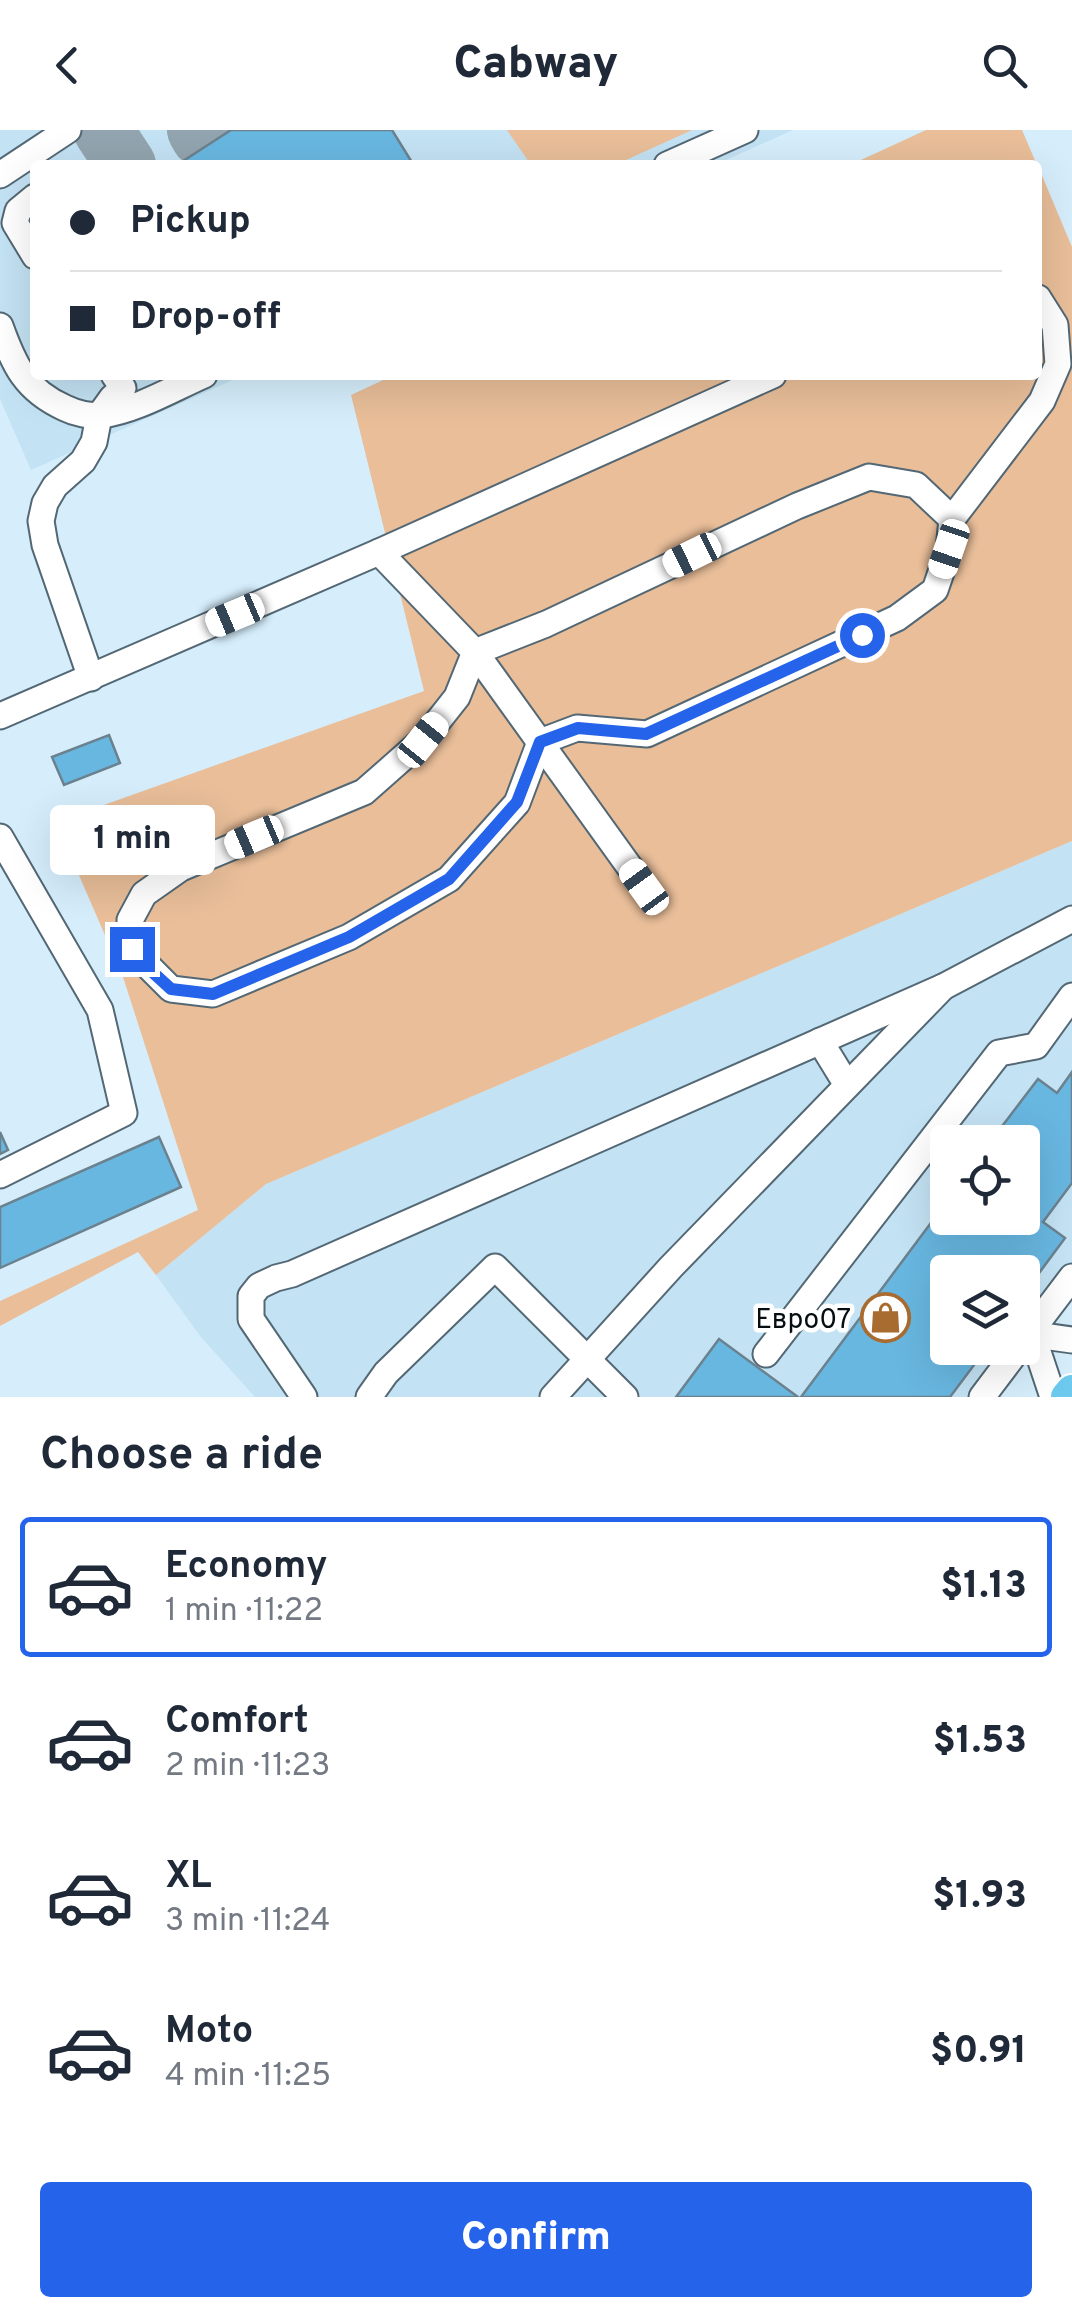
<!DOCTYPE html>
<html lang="en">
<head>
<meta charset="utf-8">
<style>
  :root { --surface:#fff; --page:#f6f6f7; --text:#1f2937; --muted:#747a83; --line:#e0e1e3; --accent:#2563eb }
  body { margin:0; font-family:Overpass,sans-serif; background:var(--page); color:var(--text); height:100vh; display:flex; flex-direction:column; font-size:38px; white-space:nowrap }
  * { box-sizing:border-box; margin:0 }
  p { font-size:32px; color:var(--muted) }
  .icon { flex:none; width:55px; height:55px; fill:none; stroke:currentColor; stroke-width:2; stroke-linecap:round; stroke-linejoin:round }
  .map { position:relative; height:1267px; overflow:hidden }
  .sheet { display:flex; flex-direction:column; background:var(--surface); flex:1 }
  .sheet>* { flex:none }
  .top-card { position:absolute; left:30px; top:30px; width:1012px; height:220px; border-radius:10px; box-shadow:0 10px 40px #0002; display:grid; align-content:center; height:220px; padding:0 40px; background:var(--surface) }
  .buttons { position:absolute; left:930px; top:995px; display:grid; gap:20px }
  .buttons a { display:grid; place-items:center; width:110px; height:110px; border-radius:10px; background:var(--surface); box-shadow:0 10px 40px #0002; font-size:50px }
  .end { position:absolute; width:45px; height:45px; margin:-22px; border:12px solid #2563eb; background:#fff; box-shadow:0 0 0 5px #fff }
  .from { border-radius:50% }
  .bubble { position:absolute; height:70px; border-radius:10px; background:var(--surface); box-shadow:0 10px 40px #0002; font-size:32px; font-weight:800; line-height:70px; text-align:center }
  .car { position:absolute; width:30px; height:60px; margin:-30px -15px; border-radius:12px; box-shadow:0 0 8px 2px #0007; background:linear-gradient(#fff 24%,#345 0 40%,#fff 0 76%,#345 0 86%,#fff 0) }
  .top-card b { display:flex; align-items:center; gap:35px; height:95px; font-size:38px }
  .top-card b+b { border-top:2px solid var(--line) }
  .top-card i { width:25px; height:25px; background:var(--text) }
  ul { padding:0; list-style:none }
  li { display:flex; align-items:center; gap:30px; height:140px; margin:0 20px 15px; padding:0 20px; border:5px solid transparent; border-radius:10px }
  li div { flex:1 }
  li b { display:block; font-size:38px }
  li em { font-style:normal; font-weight:800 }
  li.current { border-color:var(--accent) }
  li>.icon { width:90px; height:90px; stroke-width:1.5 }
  h2 { padding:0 40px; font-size:45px; line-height:120px }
  .button { display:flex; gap:20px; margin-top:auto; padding:20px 40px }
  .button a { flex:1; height:115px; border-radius:10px; background:var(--accent); color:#fff; font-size:40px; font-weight:800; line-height:115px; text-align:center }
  header { display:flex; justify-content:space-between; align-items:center; height:130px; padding:0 40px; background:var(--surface); font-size:45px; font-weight:800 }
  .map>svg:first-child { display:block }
  .built { fill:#c3e2f3; fill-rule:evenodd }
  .grass { fill:#e9be99 }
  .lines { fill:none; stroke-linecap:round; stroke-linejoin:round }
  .taxiway { stroke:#92a4af; stroke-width:60 }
  .building { fill:#68b7e1; stroke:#6c818e; stroke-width:2.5 }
  .minor-casing { stroke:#536874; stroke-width:29 }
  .major-casing { stroke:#fff; stroke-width:36 }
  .minor { stroke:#fff; stroke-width:25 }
  .major { stroke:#6dcaee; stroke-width:32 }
  .route { stroke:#2563eb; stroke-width:12 }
  .labels { text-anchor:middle; stroke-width:9; stroke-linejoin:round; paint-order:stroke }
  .poi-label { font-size:28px; fill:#060e12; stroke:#fff; text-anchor:end }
</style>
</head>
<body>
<header><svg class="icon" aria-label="back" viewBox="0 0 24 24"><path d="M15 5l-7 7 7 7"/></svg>Cabway<svg class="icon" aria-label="search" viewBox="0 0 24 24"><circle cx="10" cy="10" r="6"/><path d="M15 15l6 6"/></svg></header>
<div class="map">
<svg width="1072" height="1267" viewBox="0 0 1072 1267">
  <rect width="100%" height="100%" fill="#d6eefc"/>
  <!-- built -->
  <g class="built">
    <path d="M0,0H793L715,35H35V245H244L31,340L0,269Z"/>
    <path d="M1072,711V1155L989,1267H255L200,1206L156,1145L266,1054ZM948,1012H1022V1088H948ZM948,1142H1022V1218H948Z"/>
  </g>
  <!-- grass -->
  <g class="grass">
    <path d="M507,0H692L615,35H531Z"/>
    <path d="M926,0H1022L1037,35H850Z"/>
    <path d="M1038,36L1072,117V711L266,1054L156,1145L138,1122L0,1196V1171L198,1080L123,847L56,692L424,561L351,265L394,245H1038Z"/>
  </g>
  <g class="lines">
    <!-- taxiway -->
    <g class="taxiway">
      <path d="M103,0L126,35"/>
      <path d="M197,0L201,7"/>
    </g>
  </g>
  <!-- building -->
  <g class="building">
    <path d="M231,0H392L413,34L177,35Z"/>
    <path d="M109,605L120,633L64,655L52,627Z"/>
    <path d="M1072,942V1053L1043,1092L1065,1108L1022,1166V1142H948V1218H977L983,1223L950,1267H801L948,1070V1088H1022V1012H990L1038,949L1057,963Z"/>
    <path d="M0,1002L8,1020L0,1024Z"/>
    <path d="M159,1007L181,1057L0,1138V1077Z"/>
    <path d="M719,1209L798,1267H676Z"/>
  </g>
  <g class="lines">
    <defs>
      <g id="minor">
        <path d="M667,35L745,0"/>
        <path d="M0,45L68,0"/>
        <path d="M35,67L18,81L15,93L35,126"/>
        <path d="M0,196C14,235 25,260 65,278C75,283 91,287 102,285C137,280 172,259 204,245"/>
        <path d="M379,422L475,522L457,567L423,610L364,662L181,738L144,764L130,790L131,819L171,859L213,864L349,807L449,749L517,673L540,612L577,598L647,604L897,488L935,460L949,419L952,389L1042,271L1058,234L1055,195L1038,168"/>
        <path d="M91,548L45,415L41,391L45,373L55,356L83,331L94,312L99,286L112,268L123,258L114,245"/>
        <path d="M0,586L379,422L773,245"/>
        <path d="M0,707L100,880L124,983L0,1045"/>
        <path d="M644,757L475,522L546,494L797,376L869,347L916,355L952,389"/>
        <path d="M820,911L847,955"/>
        <path d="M1029,1204L1038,1222L1053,1267"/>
        <path d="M1029,1204L1072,1210"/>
        <path d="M1022,1213L1072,1147"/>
        <path d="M766,1224L999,923L1036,916L1072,866"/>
        <path d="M304,1267L251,1189V1166L259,1156L276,1148L292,1144L943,857"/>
        <path d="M369,1267L386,1243L495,1137L625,1267"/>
        <path d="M553,1267L671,1137L943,857L1072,789"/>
        <path d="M982,1267L1019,1218"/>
      </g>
      <path id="major" d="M1067,1267L1072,1261"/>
    </defs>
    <!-- minor casing -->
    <use href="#minor" class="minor-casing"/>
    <!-- major casing -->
    <use href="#major" class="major-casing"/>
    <!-- minor -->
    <use href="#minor" class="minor"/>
    <!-- major -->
    <use href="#major" class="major"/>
  </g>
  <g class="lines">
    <!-- route -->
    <path class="route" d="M132,819L147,837L171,859L213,864L349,807L449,749L517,672L540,612L578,598L646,604L862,505"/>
  </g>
  <!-- icons -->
  <defs>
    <symbol id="shop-ring" viewBox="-11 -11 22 22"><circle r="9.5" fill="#fff" stroke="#a96c30" stroke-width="1.5"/><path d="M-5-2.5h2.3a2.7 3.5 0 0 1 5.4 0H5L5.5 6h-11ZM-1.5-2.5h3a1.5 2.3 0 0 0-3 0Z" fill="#a96c30"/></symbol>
  </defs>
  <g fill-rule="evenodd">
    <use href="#shop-ring" x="858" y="1160" width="55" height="55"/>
  </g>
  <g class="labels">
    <!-- poi labels -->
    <g class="poi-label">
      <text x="851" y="1198">Евро07</text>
    </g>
  </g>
</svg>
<div class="buttons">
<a><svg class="icon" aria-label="locate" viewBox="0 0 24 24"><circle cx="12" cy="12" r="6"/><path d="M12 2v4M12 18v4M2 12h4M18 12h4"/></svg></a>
<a><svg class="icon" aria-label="layers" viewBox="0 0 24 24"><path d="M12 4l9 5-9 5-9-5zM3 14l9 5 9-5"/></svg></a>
</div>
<i class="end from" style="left:862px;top:505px"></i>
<i class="end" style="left:132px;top:819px"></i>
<div class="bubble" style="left:50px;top:675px;width:165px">1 min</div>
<i class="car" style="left:949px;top:419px;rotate:199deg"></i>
<i class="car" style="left:692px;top:425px;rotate:244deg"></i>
<i class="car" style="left:235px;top:485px;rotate:247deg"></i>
<i class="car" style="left:423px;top:610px;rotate:39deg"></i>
<i class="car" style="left:254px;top:707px;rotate:247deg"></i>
<i class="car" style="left:644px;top:757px;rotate:324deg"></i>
<div class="top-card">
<b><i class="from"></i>Pickup</b>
<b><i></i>Drop-off</b>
</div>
</div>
<section class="sheet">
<h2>Choose a ride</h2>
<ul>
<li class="current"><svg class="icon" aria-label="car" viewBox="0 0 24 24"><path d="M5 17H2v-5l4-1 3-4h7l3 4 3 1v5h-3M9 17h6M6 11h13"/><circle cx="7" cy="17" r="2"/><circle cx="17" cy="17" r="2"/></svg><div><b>Economy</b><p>1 min · 11:22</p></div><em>$1.13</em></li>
<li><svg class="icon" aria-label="car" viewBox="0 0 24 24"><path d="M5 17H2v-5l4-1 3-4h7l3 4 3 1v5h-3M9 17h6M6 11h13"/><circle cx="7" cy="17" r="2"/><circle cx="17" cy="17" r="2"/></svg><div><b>Comfort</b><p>2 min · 11:23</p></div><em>$1.53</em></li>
<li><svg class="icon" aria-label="car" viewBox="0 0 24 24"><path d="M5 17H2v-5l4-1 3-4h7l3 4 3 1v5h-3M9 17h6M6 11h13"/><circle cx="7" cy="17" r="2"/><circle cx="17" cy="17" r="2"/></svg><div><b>XL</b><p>3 min · 11:24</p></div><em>$1.93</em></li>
<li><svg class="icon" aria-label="car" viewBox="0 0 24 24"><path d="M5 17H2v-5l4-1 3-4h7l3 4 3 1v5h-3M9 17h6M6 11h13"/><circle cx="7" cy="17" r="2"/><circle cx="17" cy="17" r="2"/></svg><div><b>Moto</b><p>4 min · 11:25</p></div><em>$0.91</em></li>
</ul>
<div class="button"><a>Confirm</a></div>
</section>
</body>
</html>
